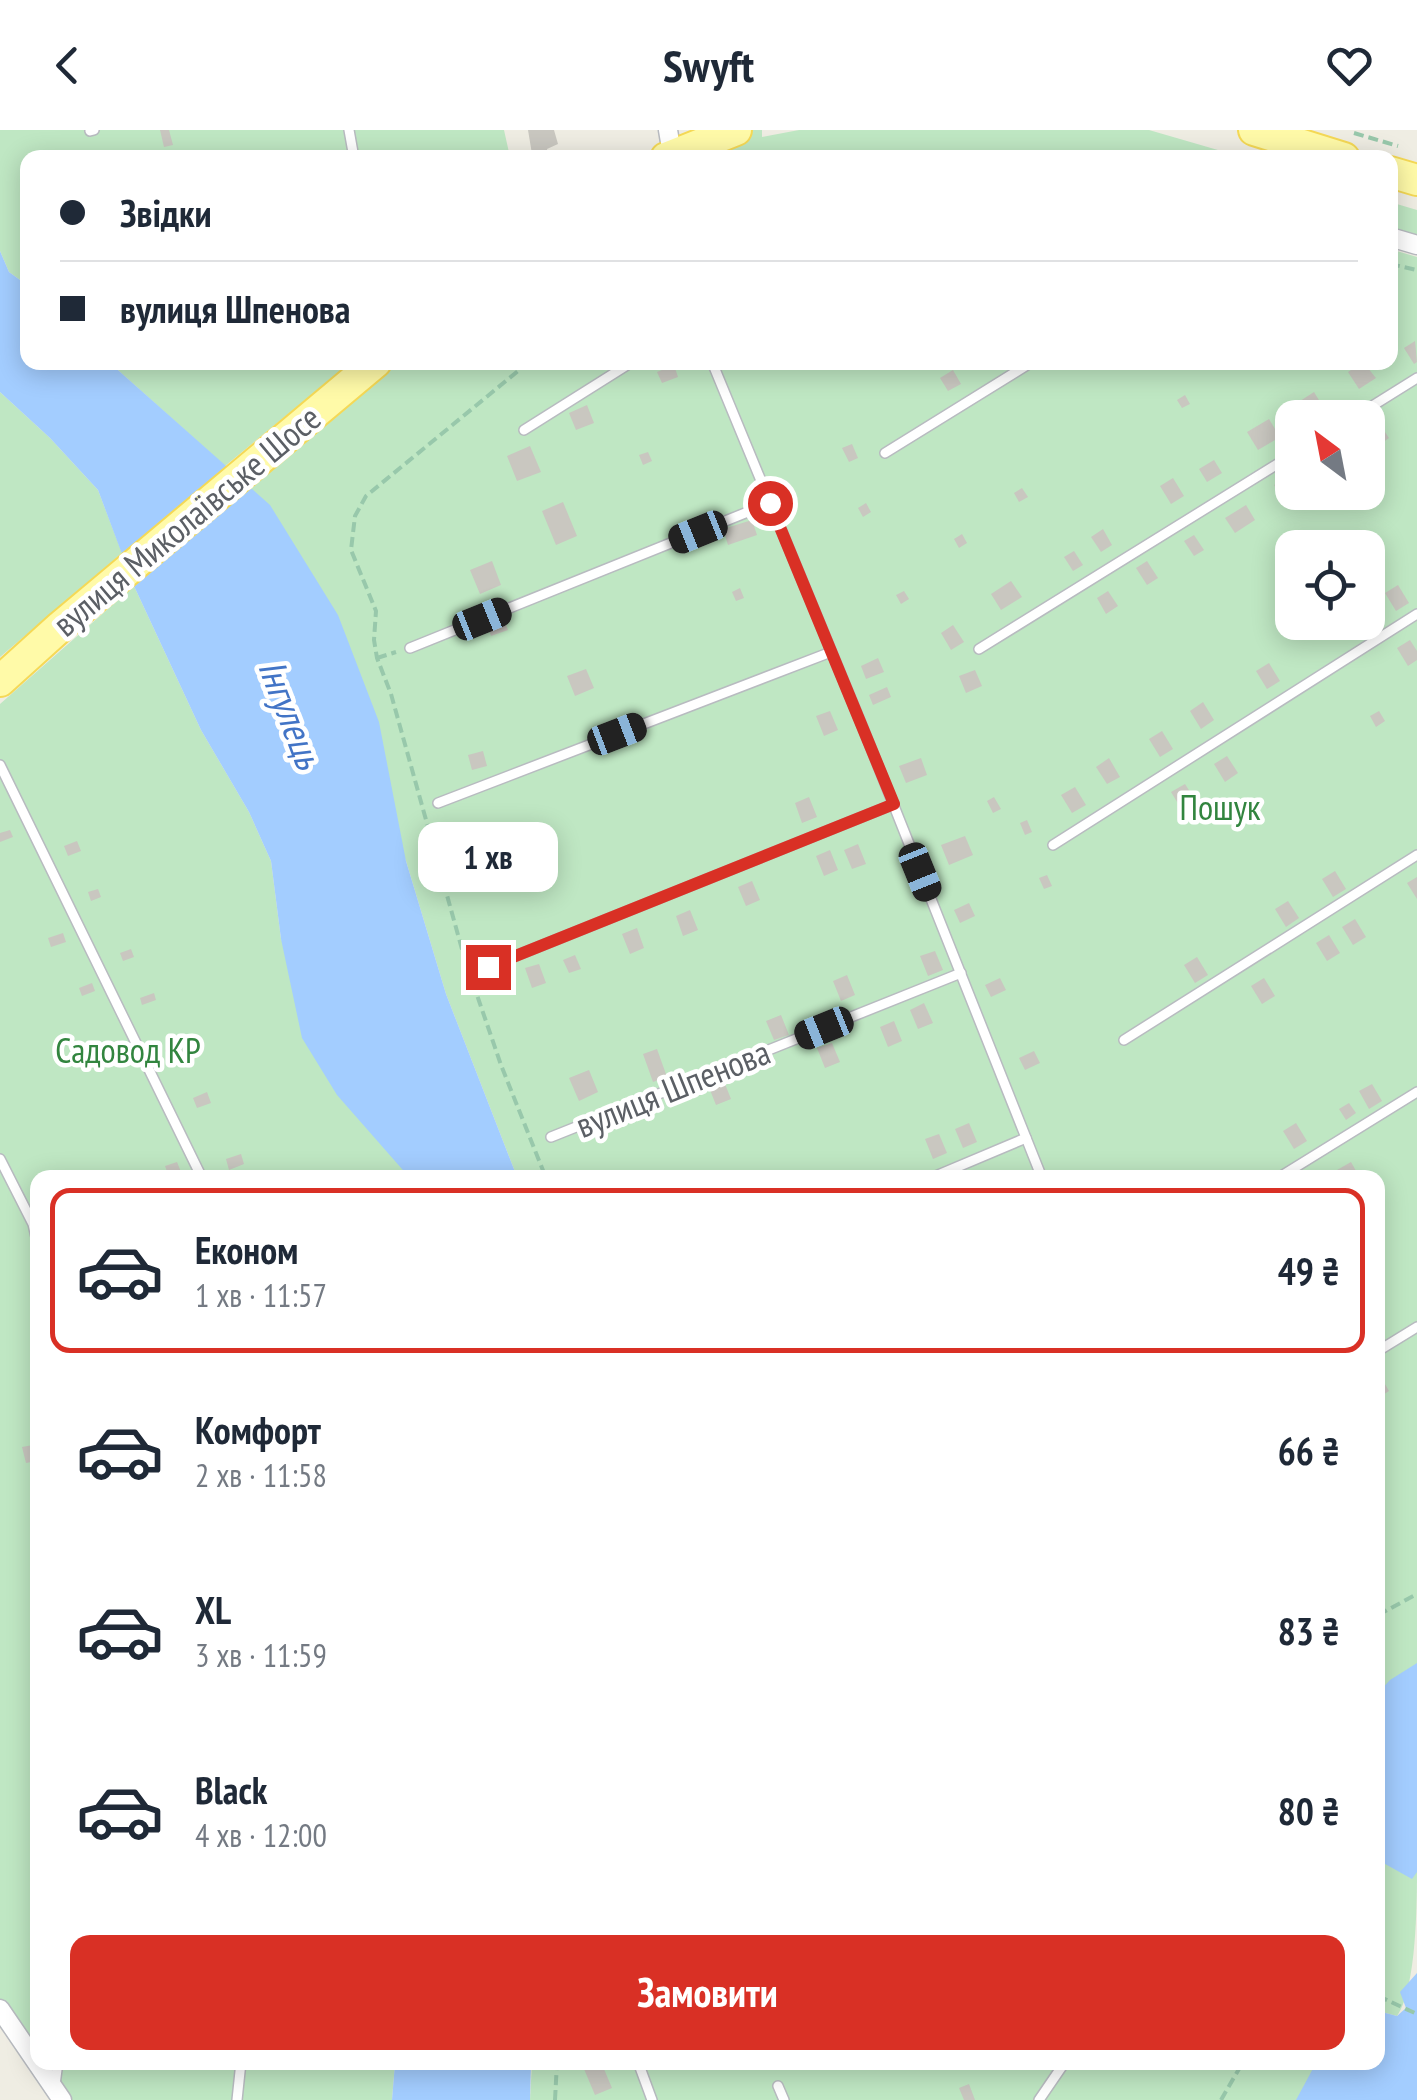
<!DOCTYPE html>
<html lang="uk">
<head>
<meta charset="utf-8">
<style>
  :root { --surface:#fff; --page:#f2f2f3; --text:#1f2937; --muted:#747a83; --line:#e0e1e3; --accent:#d93025 }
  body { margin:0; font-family:"PT Sans Narrow",sans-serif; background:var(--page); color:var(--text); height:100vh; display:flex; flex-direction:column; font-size:38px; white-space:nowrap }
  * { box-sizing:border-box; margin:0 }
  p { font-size:32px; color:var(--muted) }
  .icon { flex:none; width:55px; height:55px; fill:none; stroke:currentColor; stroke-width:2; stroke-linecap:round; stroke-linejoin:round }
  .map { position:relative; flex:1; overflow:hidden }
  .side { position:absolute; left:30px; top:1040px; width:1355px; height:900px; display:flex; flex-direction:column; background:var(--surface); border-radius:20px; box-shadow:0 5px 25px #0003 }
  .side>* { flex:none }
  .hud { position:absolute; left:20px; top:20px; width:1378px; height:220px; border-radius:20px; box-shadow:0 5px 25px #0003; display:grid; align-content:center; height:220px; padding:0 40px; background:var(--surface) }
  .needle { width:65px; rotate:328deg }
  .buttons { position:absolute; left:1275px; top:270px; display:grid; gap:20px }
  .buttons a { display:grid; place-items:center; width:110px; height:110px; border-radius:20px; background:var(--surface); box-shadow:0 5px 25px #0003; font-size:50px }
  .end { position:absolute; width:45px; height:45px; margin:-22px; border:12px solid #d93025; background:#fff; box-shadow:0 0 0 5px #fff }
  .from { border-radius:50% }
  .bubble { position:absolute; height:70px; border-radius:20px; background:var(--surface); box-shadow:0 5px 25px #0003; font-size:32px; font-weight:700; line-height:70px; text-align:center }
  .car { position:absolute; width:30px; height:60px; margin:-30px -15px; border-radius:12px; box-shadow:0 0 8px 2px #0007; background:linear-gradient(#222 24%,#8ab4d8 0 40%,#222 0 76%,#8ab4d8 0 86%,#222 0) }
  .hud b { display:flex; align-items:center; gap:35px; height:95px; font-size:38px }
  .hud b+b { border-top:2px solid var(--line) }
  .hud i { width:25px; height:25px; background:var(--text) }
  ul { padding:18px 0 0; list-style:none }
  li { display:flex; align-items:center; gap:30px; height:165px; margin:0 20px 15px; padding:0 20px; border:5px solid transparent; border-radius:20px }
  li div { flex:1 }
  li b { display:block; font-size:38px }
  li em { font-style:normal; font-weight:700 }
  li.on { border-color:var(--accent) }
  li>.icon { width:90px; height:90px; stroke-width:1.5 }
  .action { display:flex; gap:20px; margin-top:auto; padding:20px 40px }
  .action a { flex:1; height:115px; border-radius:20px; background:var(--accent); color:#fff; font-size:40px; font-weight:700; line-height:115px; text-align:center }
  header { display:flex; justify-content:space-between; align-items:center; height:130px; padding:0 40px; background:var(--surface); font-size:45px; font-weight:700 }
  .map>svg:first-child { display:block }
  .green { fill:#bfe7c3; fill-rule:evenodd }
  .water { fill:#a3cdff }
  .building { fill:#c9c7c0 }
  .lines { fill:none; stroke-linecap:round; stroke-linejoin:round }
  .service-casing { stroke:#b8bbc0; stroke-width:12 }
  .minor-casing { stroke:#b8bbc0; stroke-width:21 }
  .primary-casing { stroke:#f5d956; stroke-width:34 }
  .path { stroke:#98c8ab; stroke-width:4; stroke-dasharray:10 5; stroke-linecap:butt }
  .service { stroke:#fff; stroke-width:9 }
  .minor { stroke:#fff; stroke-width:18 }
  .primary { stroke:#fffaa8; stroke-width:30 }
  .route { stroke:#d93025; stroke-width:12 }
  .labels { text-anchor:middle; stroke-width:9; stroke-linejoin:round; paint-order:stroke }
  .street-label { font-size:35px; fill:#5b5f65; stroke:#fff }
  .park-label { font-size:35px; fill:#32853f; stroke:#fff }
  .water-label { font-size:38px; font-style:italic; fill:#4274c6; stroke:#fff }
</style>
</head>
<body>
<header><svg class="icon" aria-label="back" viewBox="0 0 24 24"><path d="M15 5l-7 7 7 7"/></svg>Swyft<svg class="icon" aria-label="heart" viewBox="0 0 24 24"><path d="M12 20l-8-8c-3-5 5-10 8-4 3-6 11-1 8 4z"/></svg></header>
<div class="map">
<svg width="1417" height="1970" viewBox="0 0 1417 1970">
  <rect width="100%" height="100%" fill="#efede3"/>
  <!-- green -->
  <g class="green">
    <path d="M0,0H504L510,27L28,28L27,155L9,142L0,121Z"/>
    <path d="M736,0H762V7L799,0H1149L1242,27L666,28Z"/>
    <path d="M1390,72L1417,80V109L1390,100Z"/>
    <path d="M1390,119L1417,127V1543L1378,1570V1048L517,1047L446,864L406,731L250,358L301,315L376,233L1390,232ZM1292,288H1368V362H1292ZM1292,418H1368V492H1292Z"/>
    <path d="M110,233H350L225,336Z"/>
    <path d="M0,262L50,308L98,360L122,423L0,527Z"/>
    <path d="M134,456L201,600L249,682L271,731L281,809L409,1047L38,1048L37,1922L0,1869V574Z"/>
    <path d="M1378,1716L1417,1730C1417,1772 1417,1856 1397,1886L1378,1881Z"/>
    <path d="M532,1932L1328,1933L1317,1970H530Z"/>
    <path d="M45,1933H395L392,1970H68Z"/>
  </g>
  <!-- water -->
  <g class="water">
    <path d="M0,121L9,142L27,155L28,232L110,233L270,375L338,485L379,592L406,731L446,864L517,1047H409L337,965L302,908L281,809L271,731L249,682L201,600L134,456L98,360L50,308L0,262Z"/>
    <path d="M1417,1533V1742L1412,1749L1378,1730V1563L1390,1550Z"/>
    <path d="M1417,1843V1970H1296L1316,1933L1378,1932V1881L1397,1886L1406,1878L1400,1862Z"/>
    <path d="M395,1933H531L530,1970H392Z"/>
  </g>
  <!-- building -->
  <g class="building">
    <path d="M160,0H169L173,15L164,17Z"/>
    <path d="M528,0H554L558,14L547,19L548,28H524L532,24Z"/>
    <path d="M1415,211L1417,232L1414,234L1404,218Z"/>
    <path d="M1363,232L1376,248L1359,259L1348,242Z"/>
    <path d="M674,235L678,247L662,253L657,242Z"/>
    <path d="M953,240L961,254L948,261L940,248Z"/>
    <path d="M1314,262L1325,280L1306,288L1297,273Z"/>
    <path d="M1185,265L1190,274L1182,278L1177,270Z"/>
    <path d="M587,275L594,293L576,300L569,283Z"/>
    <path d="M1269,289L1280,307L1258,320L1247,302Z"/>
    <path d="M1379,293L1389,308L1376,317L1368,300Z"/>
    <path d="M852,314L858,328L849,332L842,318Z"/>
    <path d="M530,316L541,342L517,351L507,326Z"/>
    <path d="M648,322L652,331L643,335L639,325Z"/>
    <path d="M1214,330L1222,343L1207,352L1199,339Z"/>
    <path d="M1287,347L1292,362L1300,368L1287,376L1274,355Z"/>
    <path d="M1173,348L1184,366L1171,374L1160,356Z"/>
    <path d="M1022,358L1028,367L1019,372L1014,363Z"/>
    <path d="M563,372L577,406L556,415L542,381Z"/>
    <path d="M866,373L871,382L863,387L858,378Z"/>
    <path d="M1246,375L1255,390L1235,403L1225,388Z"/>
    <path d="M752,390L757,405L728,415L723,399Z"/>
    <path d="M1103,399L1112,415L1101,422L1091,407Z"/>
    <path d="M962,404L967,413L959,418L954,409Z"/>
    <path d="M1194,405L1204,420L1194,426L1184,411Z"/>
    <path d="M1074,421L1083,435L1073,441L1064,427Z"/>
    <path d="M492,431L501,455L480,464L470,440Z"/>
    <path d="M1147,431L1158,448L1147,455L1136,438Z"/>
    <path d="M1011,451L1022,467L1001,480L991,464Z"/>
    <path d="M1398,455L1409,473L1396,481L1385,463Z"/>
    <path d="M740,458L744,468L736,471L732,462Z"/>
    <path d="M904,461L909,469L901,474L896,465Z"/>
    <path d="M1108,461L1118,476L1106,484L1097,468Z"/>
    <path d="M504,490L508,500L491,506L488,497Z"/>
    <path d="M953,495L964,512L951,520L941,503Z"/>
    <path d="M1410,510L1417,521V530L1408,536L1397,518Z"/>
    <path d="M878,528L884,542L866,549L861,536Z"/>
    <path d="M1269,533L1280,551L1267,559L1256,541Z"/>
    <path d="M586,539L594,558L575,566L567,546Z"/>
    <path d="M975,540L982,556L966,563L959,546Z"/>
    <path d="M887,557L891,567L873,575L869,565Z"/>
    <path d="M1203,572L1214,590L1201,599L1190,581Z"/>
    <path d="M830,581L838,600L824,606L816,586Z"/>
    <path d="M1379,581L1385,591L1376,597L1370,586Z"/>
    <path d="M1162,601L1173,619L1160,627L1149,609Z"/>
    <path d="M483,621L487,636L472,640L468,625Z"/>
    <path d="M1227,626L1238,643L1225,652L1214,634Z"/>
    <path d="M921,628L927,645L906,653L899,636Z"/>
    <path d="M1109,628L1120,647L1107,654L1096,637Z"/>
    <path d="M1185,654L1196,671L1182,680L1171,662Z"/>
    <path d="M1075,657L1086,675L1072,683L1061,665Z"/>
    <path d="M809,667L817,687L802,693L795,673Z"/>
    <path d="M994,667L1001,679L993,683L987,671Z"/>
    <path d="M1027,690L1032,702L1025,705L1020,693Z"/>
    <path d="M10,700L13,707L0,712V703Z"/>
    <path d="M965,706L973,725L949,735L941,715Z"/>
    <path d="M77,711L81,721L68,726L64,716Z"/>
    <path d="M858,714L866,734L852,739L844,720Z"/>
    <path d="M830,720L838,740L824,746L816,726Z"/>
    <path d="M1335,741L1346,759L1333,767L1322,749Z"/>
    <path d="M1047,745L1052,756L1044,759L1039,748Z"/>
    <path d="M1417,747V769L1407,753Z"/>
    <path d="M752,751L760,770L746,776L738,757Z"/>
    <path d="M98,759L101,767L91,771L88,762Z"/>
    <path d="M1288,771L1299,788L1286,797L1275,779Z"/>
    <path d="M969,773L975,786L960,793L954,780Z"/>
    <path d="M690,780L698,800L683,806L676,786Z"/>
    <path d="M1355,789L1366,807L1353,815L1342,797Z"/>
    <path d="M637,798L644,818L630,824L622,804Z"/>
    <path d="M63,803L66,812L51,817L48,808Z"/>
    <path d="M1329,805L1340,823L1327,831L1316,813Z"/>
    <path d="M131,819L134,827L123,831L120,823Z"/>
    <path d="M935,821L943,840L928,846L920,826Z"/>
    <path d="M575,825L581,839L569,843L563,830Z"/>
    <path d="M1197,827L1208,845L1195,853L1184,835Z"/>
    <path d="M539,834L546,853L532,858L525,838Z"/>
    <path d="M847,845L855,865L841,871L833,851Z"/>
    <path d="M1000,848L1006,860L991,867L985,855Z"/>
    <path d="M1264,848L1275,866L1262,874L1251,856Z"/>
    <path d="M92,853L95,861L82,866L79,858Z"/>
    <path d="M154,863L156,870L142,875L140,868Z"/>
    <path d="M924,873L933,893L918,899L910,880Z"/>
    <path d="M781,885L789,905L774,910L766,891Z"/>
    <path d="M894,891L902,911L888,917L880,897Z"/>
    <path d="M832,913L840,932L825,938L817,918Z"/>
    <path d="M180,914L183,923L168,928L165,920Z"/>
    <path d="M123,919L126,928L112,933L109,923Z"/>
    <path d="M657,919L667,947L653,952L643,924Z"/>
    <path d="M1034,921L1040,933L1025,940L1019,928Z"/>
    <path d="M589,940L598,962L579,971L569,948Z"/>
    <path d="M723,949L731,969L716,975L708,955Z"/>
    <path d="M1372,954L1382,971L1369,979L1359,961Z"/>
    <path d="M207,962L211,973L197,978L193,968Z"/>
    <path d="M1349,973L1356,983L1346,990L1339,979Z"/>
    <path d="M969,993L977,1012L963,1018L955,999Z"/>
    <path d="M1296,993L1307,1011L1294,1019L1283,1001Z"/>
    <path d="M939,1004L947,1023L933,1029L925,1009Z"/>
    <path d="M241,1024L244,1034L229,1040L226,1029Z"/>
    <path d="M177,1032L181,1042L169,1047L165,1036Z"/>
    <path d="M1351,1032L1360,1048H1342L1337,1040Z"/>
    <path d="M1378,1242L1389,1261L1378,1268Z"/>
    <path d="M33,1315L36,1331L26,1333L22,1317Z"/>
    <path d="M601,1932L612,1958L595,1965L584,1939Z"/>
    <path d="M969,1954L975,1970H964L959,1958Z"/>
  </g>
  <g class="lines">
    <defs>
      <g id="service">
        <path d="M349,0L354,28"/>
        <path d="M90,1L94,0"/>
        <path d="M712,232L861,593L1042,1048"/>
        <path d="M1353,288L1417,248"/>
        <path d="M524,300L632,232"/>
        <path d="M885,323L1032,232"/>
        <path d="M410,518L770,373"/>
        <path d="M979,519L1292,325"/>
        <path d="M0,635L202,1048"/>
        <path d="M438,673L831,522"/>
        <path d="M1053,715L1417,484"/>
        <path d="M488,837L894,674"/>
        <path d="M1124,910L1417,725"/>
        <path d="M551,1007L961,843"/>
        <path d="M0,1029L33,1094L38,1116"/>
        <path d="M931,1048L1026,1008"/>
        <path d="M1278,1048L1417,962"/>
        <path d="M1378,1221L1417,1197"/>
        <path d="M638,1932L652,1970"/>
        <path d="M55,1955L58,1932"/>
        <path d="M778,1956L784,1970"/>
        <path d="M237,1970L241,1932"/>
        <path d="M1039,1970L1065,1932"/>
      </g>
      <g id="minor">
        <path d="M668,0L672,24"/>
        <path d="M1390,107L1417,115"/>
        <path d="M0,1879L62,1970"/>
      </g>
      <g id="primary">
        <path d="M1254,0L1344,28"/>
        <path d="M666,28L736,0"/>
        <path d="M1390,42L1417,50"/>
        <path d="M0,551L61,496L376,232"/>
      </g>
    </defs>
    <!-- service casing -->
    <use href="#service" class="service-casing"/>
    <!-- minor casing -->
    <use href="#minor" class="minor-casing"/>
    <!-- primary casing -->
    <use href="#primary" class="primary-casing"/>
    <!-- path -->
    <g class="path">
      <path d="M1354,3L1398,16"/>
      <path d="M1390,134L1417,140"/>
      <path d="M529,232L366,366L355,386L351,420L376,481L374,510L377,528L391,564L465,830L501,935L546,1048"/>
      <path d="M377,528L396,522"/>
      <path d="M1378,1485L1417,1464"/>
      <path d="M1378,1866L1417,1884"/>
      <path d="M555,1970L557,1932"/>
      <path d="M1221,1970L1243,1932"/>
    </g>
    <!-- service -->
    <use href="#service" class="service"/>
    <!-- minor -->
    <use href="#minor" class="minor"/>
    <!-- primary -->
    <use href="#primary" class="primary"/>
  </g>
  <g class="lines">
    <!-- route -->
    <path class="route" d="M488,837L894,674L770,373"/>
  </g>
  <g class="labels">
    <!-- street labels -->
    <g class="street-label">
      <text transform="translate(187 391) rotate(-40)" y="12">вулиця Миколаївське Шосе</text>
      <text transform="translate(673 959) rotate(-22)" y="12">вулиця Шпенова</text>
    </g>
    <!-- park labels -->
    <g class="park-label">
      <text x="1220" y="690">Пошук</text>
      <text x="128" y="933">Садовод КР</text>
    </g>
    <!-- water labels -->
    <g class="water-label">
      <text transform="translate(290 584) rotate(69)" y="13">Інгулець</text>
    </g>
  </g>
</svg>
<div class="buttons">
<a><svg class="needle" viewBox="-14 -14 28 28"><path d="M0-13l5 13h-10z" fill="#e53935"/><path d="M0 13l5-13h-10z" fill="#747a83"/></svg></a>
<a><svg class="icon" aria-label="locate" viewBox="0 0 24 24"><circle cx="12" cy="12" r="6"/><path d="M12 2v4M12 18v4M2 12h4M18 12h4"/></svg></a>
</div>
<i class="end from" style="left:770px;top:373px"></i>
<i class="end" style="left:488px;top:837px"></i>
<div class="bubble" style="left:418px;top:692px;width:140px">1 хв</div>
<i class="car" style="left:698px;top:402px;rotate:248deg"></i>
<i class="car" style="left:482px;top:489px;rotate:68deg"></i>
<i class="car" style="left:617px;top:604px;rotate:69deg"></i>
<i class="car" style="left:920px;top:742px;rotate:158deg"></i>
<i class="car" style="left:824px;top:898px;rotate:248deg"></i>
<div class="hud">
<b><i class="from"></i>Звідки</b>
<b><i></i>вулиця Шпенова</b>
</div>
<section class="side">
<ul>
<li class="on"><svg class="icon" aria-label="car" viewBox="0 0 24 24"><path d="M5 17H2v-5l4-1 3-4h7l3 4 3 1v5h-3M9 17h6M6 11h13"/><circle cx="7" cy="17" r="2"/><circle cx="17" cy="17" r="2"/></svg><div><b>Економ</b><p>1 хв · 11:57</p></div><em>49 ₴</em></li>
<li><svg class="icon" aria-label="car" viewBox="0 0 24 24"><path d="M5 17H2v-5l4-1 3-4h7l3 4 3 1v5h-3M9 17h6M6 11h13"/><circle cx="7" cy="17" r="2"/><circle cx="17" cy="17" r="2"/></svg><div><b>Комфорт</b><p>2 хв · 11:58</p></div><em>66 ₴</em></li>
<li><svg class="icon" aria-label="car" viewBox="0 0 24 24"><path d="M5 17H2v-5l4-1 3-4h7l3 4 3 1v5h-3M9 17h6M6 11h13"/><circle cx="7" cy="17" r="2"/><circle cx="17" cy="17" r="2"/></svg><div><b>XL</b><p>3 хв · 11:59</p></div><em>83 ₴</em></li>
<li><svg class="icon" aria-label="car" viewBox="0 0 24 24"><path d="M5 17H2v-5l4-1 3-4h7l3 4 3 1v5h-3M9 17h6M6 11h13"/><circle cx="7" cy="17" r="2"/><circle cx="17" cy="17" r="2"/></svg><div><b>Black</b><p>4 хв · 12:00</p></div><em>80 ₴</em></li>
</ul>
<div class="action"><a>Замовити</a></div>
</section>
</div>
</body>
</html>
